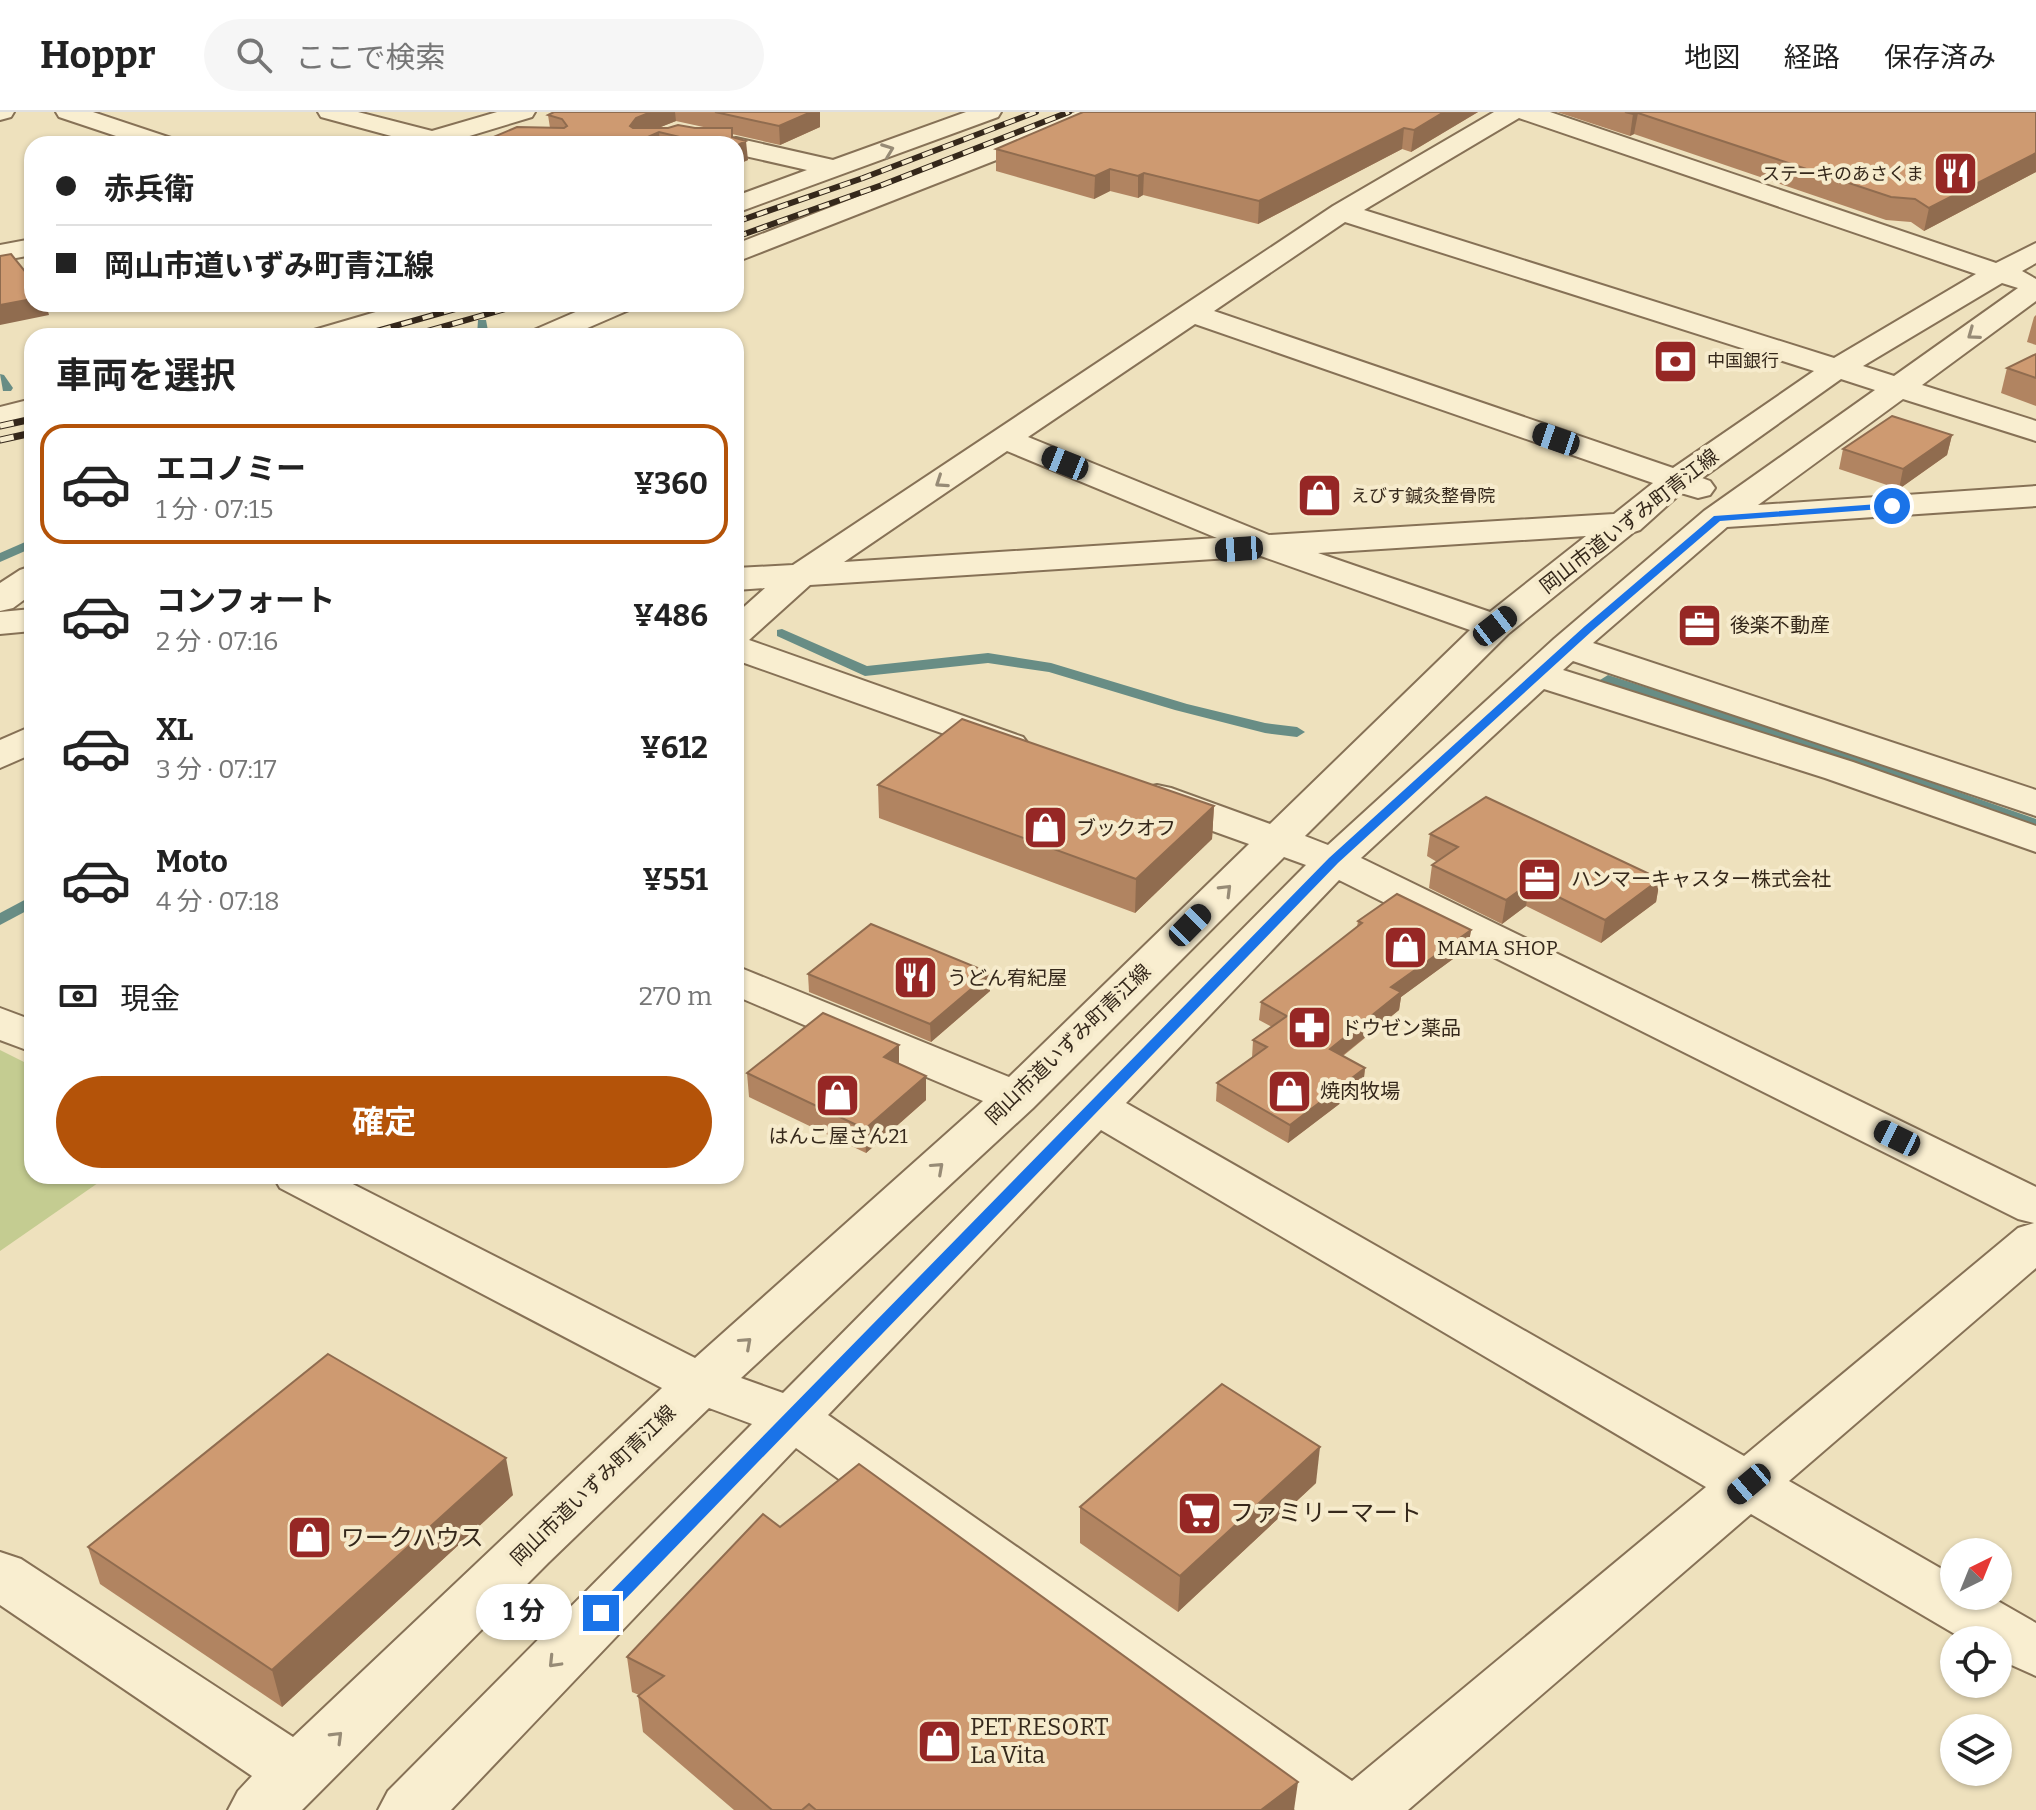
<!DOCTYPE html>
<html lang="ja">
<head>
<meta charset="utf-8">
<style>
  :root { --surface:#fff; --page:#f6f6f6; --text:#222; --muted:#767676; --line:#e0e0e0; --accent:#b45309 }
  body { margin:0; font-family:Bitter,"Noto Sans JP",serif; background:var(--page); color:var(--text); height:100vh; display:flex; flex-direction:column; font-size:30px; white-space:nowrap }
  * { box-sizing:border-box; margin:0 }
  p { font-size:26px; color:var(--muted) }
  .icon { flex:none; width:44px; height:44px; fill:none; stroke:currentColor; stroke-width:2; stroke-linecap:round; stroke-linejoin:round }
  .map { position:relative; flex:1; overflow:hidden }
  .panel { position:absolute; left:24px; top:216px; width:720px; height:856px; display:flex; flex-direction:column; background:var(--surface); border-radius:24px; box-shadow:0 2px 6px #0004 }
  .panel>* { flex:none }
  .hud { position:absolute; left:24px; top:24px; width:720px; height:176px; border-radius:24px; box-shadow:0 2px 6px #0004; display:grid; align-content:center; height:176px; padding:0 32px; background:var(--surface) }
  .needle { width:52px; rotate:43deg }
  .tools { position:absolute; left:1940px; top:1426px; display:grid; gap:16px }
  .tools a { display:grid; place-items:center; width:72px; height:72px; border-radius:50%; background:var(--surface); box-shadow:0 2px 6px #0004; font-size:40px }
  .end { position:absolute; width:36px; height:36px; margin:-18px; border:10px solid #1a73e8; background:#fff; box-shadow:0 0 0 4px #fff }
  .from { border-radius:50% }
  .bubble { position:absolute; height:56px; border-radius:28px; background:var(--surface); box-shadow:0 2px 6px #0004; font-size:26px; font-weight:700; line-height:56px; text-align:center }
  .car { position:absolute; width:24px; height:48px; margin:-24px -12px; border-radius:10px; box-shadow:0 0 6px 2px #0007; background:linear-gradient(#222 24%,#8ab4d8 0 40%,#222 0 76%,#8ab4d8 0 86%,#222 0) }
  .hud b { display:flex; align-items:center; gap:28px; height:76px; font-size:30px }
  .hud b+b { border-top:2px solid var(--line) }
  .hud i { width:20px; height:20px; background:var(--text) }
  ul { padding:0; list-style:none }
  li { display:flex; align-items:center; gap:24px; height:120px; margin:0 16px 12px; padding:0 16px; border:4px solid transparent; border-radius:24px }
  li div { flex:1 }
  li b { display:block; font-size:30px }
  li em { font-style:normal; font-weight:700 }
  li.on { border-color:var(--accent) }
  li>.icon { width:72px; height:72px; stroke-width:1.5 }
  h2 { padding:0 32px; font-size:36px; line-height:96px }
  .pay { display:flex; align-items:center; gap:20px; height:88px; padding:0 32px; font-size:30px }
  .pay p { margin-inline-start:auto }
  .action { display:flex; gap:16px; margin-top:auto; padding:16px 32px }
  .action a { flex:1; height:92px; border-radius:48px; background:var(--accent); color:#fff; font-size:32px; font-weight:700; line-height:92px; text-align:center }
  header { display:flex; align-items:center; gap:48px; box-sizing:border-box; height:112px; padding:0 40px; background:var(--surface); border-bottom:2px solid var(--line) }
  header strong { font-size:38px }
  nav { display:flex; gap:44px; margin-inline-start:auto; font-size:28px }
  .search { width:560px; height:72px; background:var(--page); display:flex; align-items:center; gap:20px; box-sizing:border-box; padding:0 28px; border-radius:44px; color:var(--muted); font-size:30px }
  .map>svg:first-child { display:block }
  .green { fill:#c4cc91 }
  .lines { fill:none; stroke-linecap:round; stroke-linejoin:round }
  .stream { fill:#688d85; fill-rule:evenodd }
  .minor-casing { stroke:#867156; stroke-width:4 }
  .minor { fill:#f9eed0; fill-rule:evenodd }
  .rail-far1-casing { stroke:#35281b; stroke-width:6 }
  .rail-casing { stroke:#35281b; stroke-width:7 }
  .rail-far1 { stroke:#f6ebcc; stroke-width:4; stroke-dasharray:11; stroke-linecap:butt }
  .rail { stroke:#f6ebcc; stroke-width:5; stroke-dasharray:14; stroke-linecap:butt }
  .wall { fill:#b18461; fill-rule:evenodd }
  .shaded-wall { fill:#906c4f }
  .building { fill:#ce9a71; stroke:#906c4f; stroke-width:2 }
  .oneway { stroke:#978b76 }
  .route { fill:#1a73e8 }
  .labels { text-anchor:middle; stroke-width:8; stroke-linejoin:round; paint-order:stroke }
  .far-poi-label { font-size:18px; fill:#35281b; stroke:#f6ebcc; text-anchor:start }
  .street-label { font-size:20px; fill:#35281b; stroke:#f6ebcc }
  .poi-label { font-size:20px; fill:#35281b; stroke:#f6ebcc; text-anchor:start }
  .near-poi-label { font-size:24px; fill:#35281b; stroke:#f6ebcc; text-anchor:start }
</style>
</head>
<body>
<header>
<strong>Hoppr</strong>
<div class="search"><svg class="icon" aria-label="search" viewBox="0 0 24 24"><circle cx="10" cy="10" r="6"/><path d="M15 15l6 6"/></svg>ここで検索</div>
<nav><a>地図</a><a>経路</a><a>保存済み</a></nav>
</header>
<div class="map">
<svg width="2036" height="1698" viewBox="0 0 2036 1698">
  <rect width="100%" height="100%" fill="#eee1bd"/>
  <!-- green -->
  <path class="green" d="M0,938L32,954V1064H108L0,1139Z"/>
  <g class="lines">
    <!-- stream -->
    <g class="stream">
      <path d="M478,208H486L489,224H477Z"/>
      <path d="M0,262L4,263L13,276L11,279H3Z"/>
      <path d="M32,427V436L0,450V441Z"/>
      <path d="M782,517L867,554L988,541L1051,551L1187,592L1265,611L1297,615L1305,620L1297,625L1265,621L1175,598L1049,560L988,551L865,564L777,524V518Z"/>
      <path d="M1608,563L1802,625L2036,707V718L1790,631L1603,571L1600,568Z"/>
      <path d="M32,784V796L0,813V801Z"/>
    </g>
    <defs>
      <g id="minor">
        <path d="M0,0H14L11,5L0,8Z"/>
        <path d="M56,0H93L174,27L178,32H140L59,5Z"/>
        <path d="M318,0H358L432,19L497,0H535L532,5L443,32H403L406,28L321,5Z"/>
        <path d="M966,0H1001L998,5L736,101V84L807,58L736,42V32H725L727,29L736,26L833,48Z"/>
        <path d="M1075,0H1109L1106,5L736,150V132Z"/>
        <path d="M1494,0H1550L1996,151L2036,131V151L2022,159L2036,167V189L1922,273L2036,309V329L1903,287L1758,393L2036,374V394L1727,415L1593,531L2036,678V704L1573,549L1563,558L1853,650L2036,714V740L1825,666L1544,577L1361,746L2036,1075V1156L1789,1369L1954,1464V1484H1989L2036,1511V1564L1998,1547V1528H1965L1751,1402L1408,1698H1295L796,1336L451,1698H378L388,1679L752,1312L709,1296L548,1451L302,1698H228L238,1679L252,1664L0,1493V1440L21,1447L293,1625L662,1276L280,1076L273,1064H337L695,1246L983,989L736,884V854L1009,965L1249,732L1143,694L1137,685L1143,676L1157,673L1171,676L1270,712L1470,518L1261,444L810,473L749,528L1023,625L1029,633L1023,641L1009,645L736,548V502L765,476L736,478V456L793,453L1333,94ZM1519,6L1976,162L1834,246L1364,98ZM1345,110L1814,259L1673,356L1214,199ZM2002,171L2018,176L1894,264L1863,254ZM1195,212L1653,371L1614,402L1269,423L1028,325ZM1841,267L1875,278L1704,399L1554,527L1328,733L1305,724L1508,522L1634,420L1640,418L1681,381L1698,386L1710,383L1715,376L1710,369L1702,366ZM1007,339L1217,426L844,450ZM1586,424L1490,500L1318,441ZM1284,745L1306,753L783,1281L741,1266L1033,996ZM1339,768L2018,1107L2034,1111L2018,1116L1744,1344L1126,991ZM1101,1018L1706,1375L1352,1669L828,1303Z"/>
        <path d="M32,127V143L0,149V133Z"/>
        <path d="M403,192H448L444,198L356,224H309L314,218Z"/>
        <path d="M594,192H633L629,198L569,224H529L534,218Z"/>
        <path d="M32,287V305L0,313V295Z"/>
        <path d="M32,454V482L13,496L0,499V471L20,458Z"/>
        <path d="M32,497V519L0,522V500Z"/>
        <path d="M32,614V642L0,656V628Z"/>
        <path d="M0,896L32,908V940L0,928Z"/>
      </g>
    </defs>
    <!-- minor casing -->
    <use href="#minor" class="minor-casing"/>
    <!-- minor -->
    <use href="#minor" class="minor"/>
    <defs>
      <g id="rail-far1">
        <path d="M736,110L863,66L1036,0"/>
        <path d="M736,125L882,73L1069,0"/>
        <path d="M359,224L473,192"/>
        <path d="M410,224L523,192"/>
      </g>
      <g id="rail">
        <path d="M0,314L32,307"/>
        <path d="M0,328L32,321"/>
      </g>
    </defs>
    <!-- rail-far1 casing -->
    <use href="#rail-far1" class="rail-far1-casing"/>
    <!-- rail casing -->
    <use href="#rail" class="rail-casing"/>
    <!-- rail-far1 -->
    <use href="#rail-far1" class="rail-far1"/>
    <!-- rail -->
    <use href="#rail" class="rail"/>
  </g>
  <!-- wall -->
  <g class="wall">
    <path d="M554,0H820V15L780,33L732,22V25L748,48L736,53V32H477L550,16L548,3ZM676,9L708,16H658Z"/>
    <path d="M1083,0H1478L1411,40L1402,37L1258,112L1143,83L1138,86L1110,79L1094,87L996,59V37Z"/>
    <path d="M1557,0H2036V60L1924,119L1911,110L1886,108L1634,22L1630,24Z"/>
    <path d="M2036,203V233L2027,230L2034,205Z"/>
    <path d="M2036,242V294L2001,281L2007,256Z"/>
    <path d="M1952,323L1947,343L1899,377L1839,357L1843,337Z"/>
    <path d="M878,673L1214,694L1212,727L1135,801L879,706Z"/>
    <path d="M1430,722L1660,767L1656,790L1601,831L1526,794L1502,812L1429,776L1432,753L1437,750L1427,744Z"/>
    <path d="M1358,809L1471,818L1468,836L1401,885L1399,898L1343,944L1365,956L1363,974L1288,1031L1216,989L1217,971L1252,946L1253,928L1272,915L1259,908L1261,890L1357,815Z"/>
    <path d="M808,862L990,879L931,930L809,880Z"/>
    <path d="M899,951L926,988L866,1041L749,985L747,961Z"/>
    <path d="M1316,1371L1178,1500L1080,1431V1395Z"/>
    <path d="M513,1383L282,1595L100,1472L88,1435Z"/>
    <path d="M780,1415L1294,1698H734L643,1620L638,1584L639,1583L632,1580L627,1545Z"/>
  </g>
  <!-- shaded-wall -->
  <g class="shaded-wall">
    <path d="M651,0H675L676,9L638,24L659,20L660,32H632L630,14L636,6Z"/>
    <path d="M811,0H820V15L780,33L779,14Z"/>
    <path d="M1444,0H1478L1411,40L1414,18Z"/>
    <path d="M1638,1L1634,22L1630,24L1633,2Z"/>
    <path d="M1404,16L1402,37L1258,112L1259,89Z"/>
    <path d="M746,29L748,48L736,53V34Z"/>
    <path d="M2036,41V60L1924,119L1929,96Z"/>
    <path d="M1110,57V79L1094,87L1095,64Z"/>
    <path d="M1144,61L1143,83L1138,86V64Z"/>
    <path d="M32,187V192H46L49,203L0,213V193Z"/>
    <path d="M1952,323L1947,343L1899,377L1903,357Z"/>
    <path d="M1214,694L1212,727L1135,801L1136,767Z"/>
    <path d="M1660,767L1656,790L1601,831L1605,808Z"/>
    <path d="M1530,771L1526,794L1502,812L1506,788Z"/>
    <path d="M1471,818L1468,836L1401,885L1399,898L1328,955L1330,937L1391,875Z"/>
    <path d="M990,861V879L931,930L930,912Z"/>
    <path d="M899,933V957L884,945Z"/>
    <path d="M1365,956L1363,974L1288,1031L1290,1013Z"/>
    <path d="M926,964V988L866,1041L865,1017Z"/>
    <path d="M1320,1335L1316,1371L1178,1500L1180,1464Z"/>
    <path d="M506,1346L513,1383L282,1595L272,1558Z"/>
    <path d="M1298,1670L1294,1698H1261Z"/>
  </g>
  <!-- building -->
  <g class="building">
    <path d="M554,0H651L636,6L630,14L633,16H668L678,13L695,16H732V25L746,29L736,34V32H709L659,20L632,32H477L517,15L564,16L567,14L562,7L548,3Z"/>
    <path d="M715,0H811L779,14Z"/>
    <path d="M1083,0H1444L1414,18L1404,16L1259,89L1144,61L1138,64L1110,57L1095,64L996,37Z"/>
    <path d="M1625,0H2036V41L1929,96L1915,87L1891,85L1638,1L1633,2Z"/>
    <path d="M11,142L32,168V187L0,193V144Z"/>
    <path d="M2036,242V266L2007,256Z"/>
    <path d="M1892,304L1952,323L1903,357L1843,337Z"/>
    <path d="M962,607L1214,694L1136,767L878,673Z"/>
    <path d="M1486,685L1660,767L1605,808L1530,771L1506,788L1432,753L1458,735L1430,722Z"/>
    <path d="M1397,782L1471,818L1391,875L1401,880L1330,937L1365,956L1290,1013L1217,971L1267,935L1253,928L1287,904L1261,890L1362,811L1358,809Z"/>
    <path d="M871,812L990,861L930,912L808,862Z"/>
    <path d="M823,901L899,933L884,945L926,964L865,1017L747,961Z"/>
    <path d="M328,1242L506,1346L272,1558L88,1435Z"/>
    <path d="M1222,1272L1320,1335L1180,1464L1080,1395Z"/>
    <path d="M859,1352L1298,1670L1261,1698H816L809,1692L802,1698H772L638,1584L664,1564L627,1545L763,1402L780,1415Z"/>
  </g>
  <!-- one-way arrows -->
  <defs><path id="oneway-chevron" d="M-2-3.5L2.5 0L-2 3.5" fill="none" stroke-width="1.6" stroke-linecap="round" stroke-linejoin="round" transform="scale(2)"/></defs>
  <g class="oneway">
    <use href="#oneway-chevron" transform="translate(888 38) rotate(-21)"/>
    <use href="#oneway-chevron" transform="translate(1973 222) rotate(144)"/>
    <use href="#oneway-chevron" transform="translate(941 370) rotate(146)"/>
    <use href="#oneway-chevron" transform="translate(1226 778) rotate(-45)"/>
    <use href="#oneway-chevron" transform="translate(938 1056) rotate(-42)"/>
    <use href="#oneway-chevron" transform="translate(746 1231) rotate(-42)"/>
    <use href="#oneway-chevron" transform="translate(554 1550) rotate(134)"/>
    <use href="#oneway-chevron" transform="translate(337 1625) rotate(-45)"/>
  </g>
  <!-- route -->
  <path class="route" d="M1892,391L1895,396L1720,409L1592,519L1338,751L607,1506H595L592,1501L595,1496L1329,746L1585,514L1714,404Z"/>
  <!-- icons -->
  <defs>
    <symbol id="restaurant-square" viewBox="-11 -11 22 22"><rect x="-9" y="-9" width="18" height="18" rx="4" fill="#962725" stroke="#f6ebcc"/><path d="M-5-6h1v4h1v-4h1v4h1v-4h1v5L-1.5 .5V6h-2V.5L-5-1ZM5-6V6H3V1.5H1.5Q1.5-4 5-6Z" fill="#fff"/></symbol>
    <symbol id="bank-square" viewBox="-11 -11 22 22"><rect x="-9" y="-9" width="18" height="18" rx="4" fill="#962725" stroke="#f6ebcc"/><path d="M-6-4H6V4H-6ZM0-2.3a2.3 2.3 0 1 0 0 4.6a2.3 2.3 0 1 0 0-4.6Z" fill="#fff"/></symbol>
    <symbol id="shop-square" viewBox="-11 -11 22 22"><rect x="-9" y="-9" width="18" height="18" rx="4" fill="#962725" stroke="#f6ebcc"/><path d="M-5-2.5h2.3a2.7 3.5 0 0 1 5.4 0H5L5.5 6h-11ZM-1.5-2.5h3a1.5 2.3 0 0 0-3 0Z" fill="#fff"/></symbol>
    <symbol id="office-square" viewBox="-11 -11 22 22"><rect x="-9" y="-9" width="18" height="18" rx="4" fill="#962725" stroke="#f6ebcc"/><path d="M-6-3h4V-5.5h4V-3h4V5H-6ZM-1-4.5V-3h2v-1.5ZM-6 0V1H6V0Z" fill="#fff"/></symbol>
    <symbol id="pharmacy-square" viewBox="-11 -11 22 22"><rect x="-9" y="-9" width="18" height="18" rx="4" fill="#962725" stroke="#f6ebcc"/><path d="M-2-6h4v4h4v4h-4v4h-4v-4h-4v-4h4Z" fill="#fff"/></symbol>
    <symbol id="supermarket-square" viewBox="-11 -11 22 22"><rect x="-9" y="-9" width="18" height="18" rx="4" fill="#962725" stroke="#f6ebcc"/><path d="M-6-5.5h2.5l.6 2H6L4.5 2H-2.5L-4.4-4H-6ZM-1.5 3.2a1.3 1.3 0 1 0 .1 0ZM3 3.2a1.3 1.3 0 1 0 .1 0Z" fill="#fff"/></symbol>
  </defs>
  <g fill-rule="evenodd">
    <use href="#restaurant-square" x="1930" y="36" width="51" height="51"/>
    <use href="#bank-square" x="1650" y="224" width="51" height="51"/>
    <use href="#shop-square" x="1294" y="358" width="51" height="51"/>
    <use href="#office-square" x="1674" y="488" width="51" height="51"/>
    <use href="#shop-square" x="1020" y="690" width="51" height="51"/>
    <use href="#office-square" x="1514" y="742" width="51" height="51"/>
    <use href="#shop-square" x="1380" y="810" width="51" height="51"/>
    <use href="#restaurant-square" x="890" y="840" width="51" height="51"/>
    <use href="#pharmacy-square" x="1284" y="890" width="51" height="51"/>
    <use href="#shop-square" x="1264" y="954" width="51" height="51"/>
    <use href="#shop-square" x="812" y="958" width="51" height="51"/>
    <use href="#supermarket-square" x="1174" y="1376" width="51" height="51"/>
    <use href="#shop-square" x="284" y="1400" width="51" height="51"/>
    <use href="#shop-square" x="914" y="1604" width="51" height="51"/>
  </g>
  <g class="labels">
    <!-- far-poi labels -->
    <g class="far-poi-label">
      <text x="1924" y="68" text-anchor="end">ステーキのあさくま</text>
      <text x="1707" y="255">中国銀行</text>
      <text x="1351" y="390">えびす鍼灸整骨院</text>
    </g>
    <!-- street labels -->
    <g class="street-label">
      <text transform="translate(1629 409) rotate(-38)" y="7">岡山市道いずみ町青江線</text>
      <text transform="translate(1068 932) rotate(-44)" y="7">岡山市道いずみ町青江線</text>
      <text transform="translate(593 1373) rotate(-44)" y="7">岡山市道いずみ町青江線</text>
    </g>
    <!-- poi labels -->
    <g class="poi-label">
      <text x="1730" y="520">後楽不動産</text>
      <text x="1076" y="723">ブックオフ</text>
      <text x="1571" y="774">ハンマーキャスター株式会社</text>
      <text x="1437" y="843">MAMA SHOP</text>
      <text x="947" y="873">うどん宥紀屋</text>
      <text x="1341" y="923">ドウゼン薬品</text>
      <text x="1320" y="986">焼肉牧場</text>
      <text x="838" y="1031" text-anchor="middle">はんこ屋さん21</text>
    </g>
    <!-- near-poi labels -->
    <g class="near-poi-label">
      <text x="1230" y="1409">ファミリーマート</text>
      <text x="341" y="1434">ワークハウス</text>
      <text x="970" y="1623">PET RESORT<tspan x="970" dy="28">La Vita</tspan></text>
    </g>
  </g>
</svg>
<div class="tools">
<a><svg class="needle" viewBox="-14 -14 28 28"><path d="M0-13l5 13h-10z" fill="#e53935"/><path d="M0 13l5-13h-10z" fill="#767676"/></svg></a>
<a><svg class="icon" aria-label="locate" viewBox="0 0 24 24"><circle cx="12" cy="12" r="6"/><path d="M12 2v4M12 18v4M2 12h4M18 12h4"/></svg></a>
<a><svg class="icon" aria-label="layers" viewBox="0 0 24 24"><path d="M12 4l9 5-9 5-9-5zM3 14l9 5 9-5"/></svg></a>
</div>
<i class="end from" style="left:1892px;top:394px"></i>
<i class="end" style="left:601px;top:1501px"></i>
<div class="bubble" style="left:476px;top:1472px;width:96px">1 分</div>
<i class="car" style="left:1556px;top:327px;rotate:289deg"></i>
<i class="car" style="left:1065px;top:351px;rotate:292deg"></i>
<i class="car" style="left:1239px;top:437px;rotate:266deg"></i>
<i class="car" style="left:1495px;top:514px;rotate:52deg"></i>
<i class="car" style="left:1190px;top:813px;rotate:45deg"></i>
<i class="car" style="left:1897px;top:1026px;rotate:296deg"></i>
<i class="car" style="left:1749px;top:1372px;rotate:230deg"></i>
<div class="hud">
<b><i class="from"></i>赤兵衛</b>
<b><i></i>岡山市道いずみ町青江線</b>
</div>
<section class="panel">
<h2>車両を選択</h2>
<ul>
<li class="on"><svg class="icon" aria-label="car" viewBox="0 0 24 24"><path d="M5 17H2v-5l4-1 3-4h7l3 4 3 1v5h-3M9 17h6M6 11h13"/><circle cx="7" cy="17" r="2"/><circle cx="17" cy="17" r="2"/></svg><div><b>エコノミー</b><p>1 分 · 07:15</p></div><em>¥360</em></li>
<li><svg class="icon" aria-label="car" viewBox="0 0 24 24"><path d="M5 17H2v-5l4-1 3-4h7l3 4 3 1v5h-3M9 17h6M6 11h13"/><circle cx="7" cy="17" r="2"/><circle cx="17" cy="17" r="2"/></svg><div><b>コンフォート</b><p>2 分 · 07:16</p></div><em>¥486</em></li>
<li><svg class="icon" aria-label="car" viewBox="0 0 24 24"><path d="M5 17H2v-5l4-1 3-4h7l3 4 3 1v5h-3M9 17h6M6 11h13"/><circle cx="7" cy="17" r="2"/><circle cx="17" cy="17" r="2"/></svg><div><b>XL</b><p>3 分 · 07:17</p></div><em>¥612</em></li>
<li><svg class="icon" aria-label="car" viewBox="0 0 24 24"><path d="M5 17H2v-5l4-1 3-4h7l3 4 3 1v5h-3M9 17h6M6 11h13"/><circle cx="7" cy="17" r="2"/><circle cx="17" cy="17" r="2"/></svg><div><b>Moto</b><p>4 分 · 07:18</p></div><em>¥551</em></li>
</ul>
<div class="pay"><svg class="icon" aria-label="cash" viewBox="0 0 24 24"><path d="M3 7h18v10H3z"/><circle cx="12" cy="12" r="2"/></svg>現金<p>270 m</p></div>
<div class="action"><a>確定</a></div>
</section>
</div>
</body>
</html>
